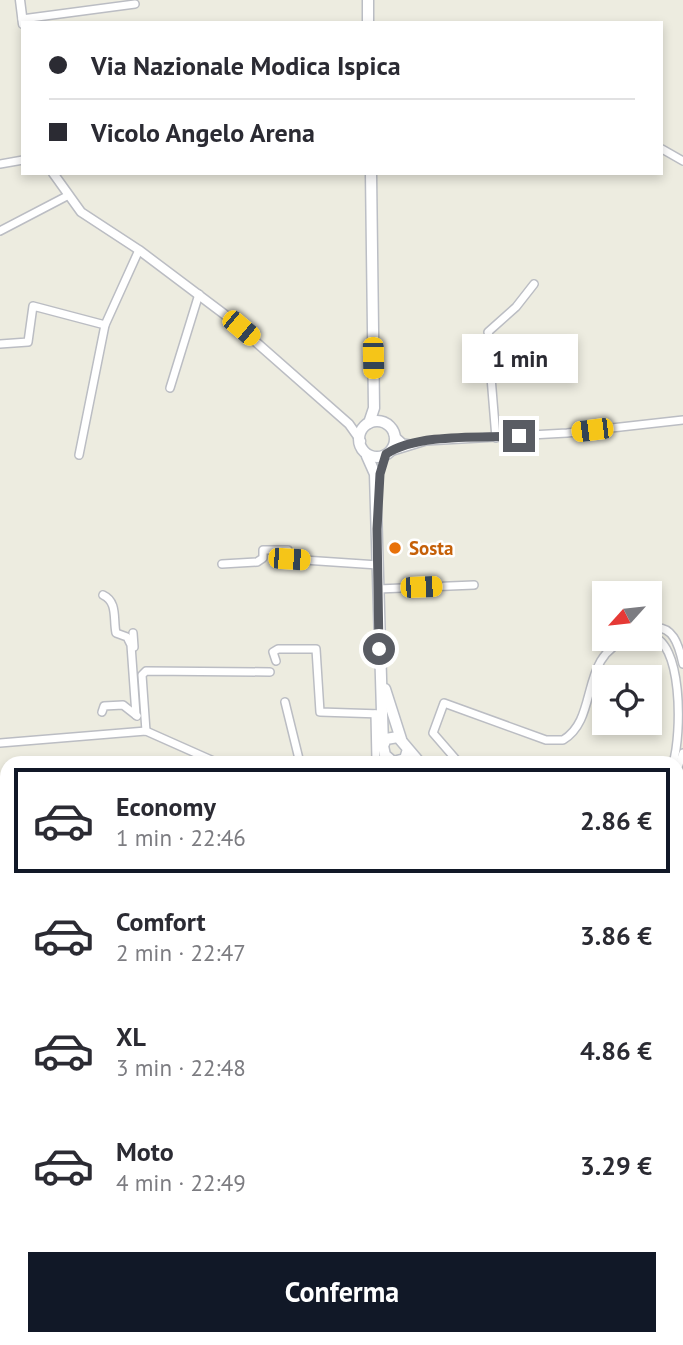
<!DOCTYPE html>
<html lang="it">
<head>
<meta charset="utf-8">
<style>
  :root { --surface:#fff; --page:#f2f2f3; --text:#2b2b33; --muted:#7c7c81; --line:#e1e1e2; --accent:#111827 }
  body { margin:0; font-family:"PT Sans",sans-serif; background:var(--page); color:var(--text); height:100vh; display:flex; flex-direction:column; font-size:26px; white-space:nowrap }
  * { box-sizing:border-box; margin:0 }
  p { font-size:23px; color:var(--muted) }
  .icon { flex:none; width:38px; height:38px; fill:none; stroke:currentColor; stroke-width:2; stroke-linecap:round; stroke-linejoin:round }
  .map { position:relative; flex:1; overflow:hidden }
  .details { position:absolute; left:0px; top:756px; width:684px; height:590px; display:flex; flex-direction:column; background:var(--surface); border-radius:21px 21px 0 0; box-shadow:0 4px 10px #0003 }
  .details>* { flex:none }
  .guide { position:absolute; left:21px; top:21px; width:642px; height:154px; border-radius:0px; box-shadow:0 4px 10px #0003; display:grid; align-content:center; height:154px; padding:0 28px; background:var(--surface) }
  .needle { width:46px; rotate:243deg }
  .tools { position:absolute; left:592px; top:581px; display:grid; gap:14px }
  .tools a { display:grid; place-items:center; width:70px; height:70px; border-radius:0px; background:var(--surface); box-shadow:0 4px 10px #0003; font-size:35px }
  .end { position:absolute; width:32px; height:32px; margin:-16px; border:9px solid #595c63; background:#fff; box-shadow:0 0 0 4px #fff }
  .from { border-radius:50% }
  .bubble { position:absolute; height:49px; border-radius:0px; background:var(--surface); box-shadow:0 4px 10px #0003; font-size:23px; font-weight:700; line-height:49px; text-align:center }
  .car { position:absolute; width:21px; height:42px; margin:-21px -10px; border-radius:9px; box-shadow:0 0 5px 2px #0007; background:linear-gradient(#f5c518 24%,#345 0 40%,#f5c518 0 76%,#345 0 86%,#f5c518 0) }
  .guide b { display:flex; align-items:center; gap:24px; height:66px; font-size:26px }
  .guide b+b { border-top:2px solid var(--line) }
  .guide i { width:18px; height:18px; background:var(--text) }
  ul { padding:12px 0 0; list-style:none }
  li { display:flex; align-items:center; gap:21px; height:105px; margin:0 14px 10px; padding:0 14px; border:4px solid transparent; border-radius:0px }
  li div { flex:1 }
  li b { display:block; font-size:26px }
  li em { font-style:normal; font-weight:700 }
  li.active { border-color:var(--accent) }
  li>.icon { width:63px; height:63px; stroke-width:1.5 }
  .primary-button { display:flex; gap:14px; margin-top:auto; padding:14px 28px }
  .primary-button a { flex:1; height:80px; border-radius:0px; background:var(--accent); color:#fff; font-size:28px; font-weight:700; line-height:80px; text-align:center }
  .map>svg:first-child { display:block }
  .green { fill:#bbe7bf }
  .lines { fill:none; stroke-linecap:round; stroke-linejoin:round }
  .minor-casing { stroke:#bbbdc3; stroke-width:10 }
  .tertiary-casing { stroke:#bbbdc3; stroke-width:11 }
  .secondary-casing { stroke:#bbbec5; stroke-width:13 }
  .minor { stroke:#fff; stroke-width:7 }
  .tertiary { stroke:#fff; stroke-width:8 }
  .secondary { stroke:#fff; stroke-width:10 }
  .route { stroke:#595c63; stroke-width:9 }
  .food-dot { fill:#e8710a; stroke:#fff; stroke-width:2.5 }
  .labels { text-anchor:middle; stroke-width:5; stroke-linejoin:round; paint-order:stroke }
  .food-label { font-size:19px; font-weight:bold; fill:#c56008; stroke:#fff; text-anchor:start }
</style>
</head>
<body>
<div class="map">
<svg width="683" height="1345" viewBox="0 0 683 1345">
  <rect width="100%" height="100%" fill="#edece0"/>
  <!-- green -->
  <path class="green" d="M58,1339H107L142,1345H57Z"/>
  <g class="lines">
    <defs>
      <g id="minor">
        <path d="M22,19L135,4"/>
        <path d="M662,149L683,161"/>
        <path d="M0,164L23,160"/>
        <path d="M0,231L67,196"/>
        <path d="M0,344L28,342L33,306L105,325L139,250"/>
        <path d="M170,388L199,294"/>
        <path d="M393,434L403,443L410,444"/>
        <path d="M496,438L491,377L495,363L488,332L516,307L534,284"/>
        <path d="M387,453L426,441L567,433L683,420"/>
        <path d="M79,455L105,325"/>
        <path d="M222,564L257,562L263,558V550H288L289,559L378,565"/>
        <path d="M378,589L474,585"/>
        <path d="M103,595C118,602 113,619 116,633L127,637L131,645L136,715"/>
        <path d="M649,629C673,622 679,646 683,664"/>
        <path d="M133,633L134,647"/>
        <path d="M649,636C683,638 682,734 673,763"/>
        <path d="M276,661L273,652L278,649H316L320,712L381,714"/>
        <path d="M285,702L300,763"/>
        <path d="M102,712L104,706L123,705L137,716"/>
        <path d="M375,714L376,761"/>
        <path d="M146,731L142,675L146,671L270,672"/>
        <path d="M0,743L146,731L218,763"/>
        <path d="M459,763L433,733L444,703L546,740H563C600,718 578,655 629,639"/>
        <path d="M677,770L683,753"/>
        <path d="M677,803L683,791"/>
        <path d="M0,915L7,917"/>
        <path d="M677,968L683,969"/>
        <path d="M0,1016L6,1005"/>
        <path d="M677,1095L683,1097"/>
        <path d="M677,1200L683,1201"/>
        <path d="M522,1339L554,1345"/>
        <path d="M166,1345V1339"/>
      </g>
      <g id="tertiary">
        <path d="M20,0L23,24"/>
        <path d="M53,173L81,212L139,250L224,314L349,424L361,441"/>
        <path d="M0,1192L7,1197"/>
        <path d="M396,1339L403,1345"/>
        <path d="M419,1340L424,1345"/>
      </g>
      <g id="secondary">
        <path d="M368,0V23"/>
        <circle cx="377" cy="439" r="18"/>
        <path d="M369,423L374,408L371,173"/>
        <path d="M367,456L375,474L383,746"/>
        <path d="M385,689L401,739"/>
        <path d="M408,749L405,759L393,762L385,755L383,746L386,739L398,737L420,763"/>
        <path d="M677,883L683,886"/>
      </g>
    </defs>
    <!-- minor casing -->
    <use href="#minor" class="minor-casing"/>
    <!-- tertiary casing -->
    <use href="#tertiary" class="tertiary-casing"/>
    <!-- secondary casing -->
    <use href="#secondary" class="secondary-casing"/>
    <!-- minor -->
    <use href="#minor" class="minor"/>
    <!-- tertiary -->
    <use href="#tertiary" class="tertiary"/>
    <!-- secondary -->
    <use href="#secondary" class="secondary"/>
  </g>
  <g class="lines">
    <!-- route -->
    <path class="route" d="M379,649L377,529L380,474L386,454C418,433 481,438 519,436"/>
  </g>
  <!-- markers -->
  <circle class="food-dot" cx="395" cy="548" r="7"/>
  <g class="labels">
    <!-- food labels -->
    <g class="food-label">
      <text x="409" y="555">Sosta</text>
    </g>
  </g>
</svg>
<div class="tools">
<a><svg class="needle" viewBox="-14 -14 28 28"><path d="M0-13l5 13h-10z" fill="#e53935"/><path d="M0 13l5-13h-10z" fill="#7c7c81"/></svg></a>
<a><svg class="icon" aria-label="locate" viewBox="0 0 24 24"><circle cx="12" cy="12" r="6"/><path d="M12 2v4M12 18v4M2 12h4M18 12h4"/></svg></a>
</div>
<i class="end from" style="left:379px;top:649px"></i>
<i class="end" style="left:519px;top:436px"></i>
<div class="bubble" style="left:462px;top:334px;width:116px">1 min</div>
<i class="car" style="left:241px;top:328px;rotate:130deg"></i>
<i class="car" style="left:373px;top:358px;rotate:179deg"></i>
<i class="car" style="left:592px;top:430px;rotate:263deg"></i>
<i class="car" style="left:289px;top:559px;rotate:94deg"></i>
<i class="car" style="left:421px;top:587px;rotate:88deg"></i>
<div class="guide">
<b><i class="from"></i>Via Nazionale Modica Ispica</b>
<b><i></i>Vicolo Angelo Arena</b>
</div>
<section class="details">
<ul>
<li class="active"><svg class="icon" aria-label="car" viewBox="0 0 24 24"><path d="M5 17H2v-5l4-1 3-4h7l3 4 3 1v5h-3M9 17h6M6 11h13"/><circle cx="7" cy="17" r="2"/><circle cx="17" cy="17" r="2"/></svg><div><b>Economy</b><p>1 min · 22:46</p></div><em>2.86 €</em></li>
<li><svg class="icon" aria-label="car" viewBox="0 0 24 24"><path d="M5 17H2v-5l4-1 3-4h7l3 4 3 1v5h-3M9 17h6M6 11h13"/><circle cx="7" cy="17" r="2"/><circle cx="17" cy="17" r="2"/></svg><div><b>Comfort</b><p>2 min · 22:47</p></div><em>3.86 €</em></li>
<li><svg class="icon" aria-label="car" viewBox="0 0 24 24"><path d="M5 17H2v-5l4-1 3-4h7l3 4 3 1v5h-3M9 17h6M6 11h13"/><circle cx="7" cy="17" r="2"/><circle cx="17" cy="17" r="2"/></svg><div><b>XL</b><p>3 min · 22:48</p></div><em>4.86 €</em></li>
<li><svg class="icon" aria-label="car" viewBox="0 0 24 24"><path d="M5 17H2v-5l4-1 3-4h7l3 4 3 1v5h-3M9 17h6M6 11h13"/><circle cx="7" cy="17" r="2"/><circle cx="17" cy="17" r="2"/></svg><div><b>Moto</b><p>4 min · 22:49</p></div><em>3.29 €</em></li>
</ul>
<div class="primary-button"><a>Conferma</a></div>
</section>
</div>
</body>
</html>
